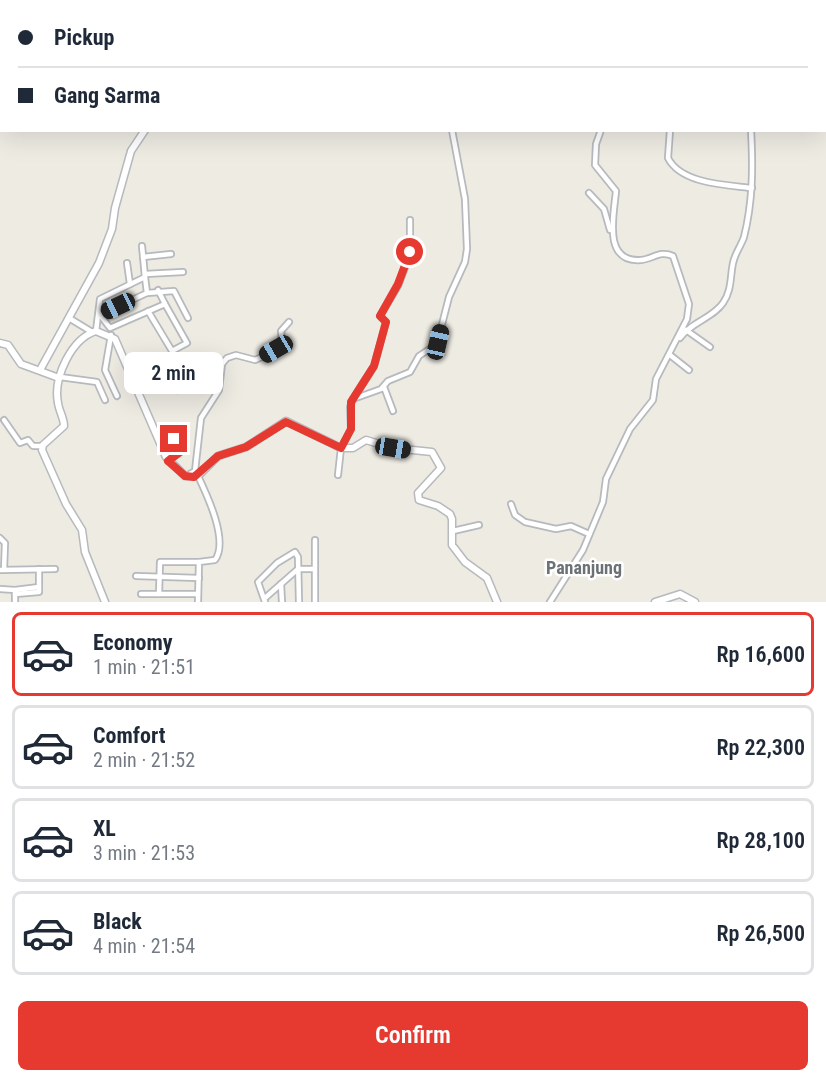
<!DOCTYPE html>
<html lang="en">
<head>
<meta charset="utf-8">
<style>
  :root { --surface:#fff; --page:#f6f6f7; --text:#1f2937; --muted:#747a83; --line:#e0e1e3; --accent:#e63930 }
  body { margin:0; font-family:"Roboto Condensed",sans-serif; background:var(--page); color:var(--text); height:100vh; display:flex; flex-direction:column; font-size:22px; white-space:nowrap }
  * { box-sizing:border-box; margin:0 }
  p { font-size:20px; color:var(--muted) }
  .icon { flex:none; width:33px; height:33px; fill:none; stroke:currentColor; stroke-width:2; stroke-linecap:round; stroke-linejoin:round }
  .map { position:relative; height:602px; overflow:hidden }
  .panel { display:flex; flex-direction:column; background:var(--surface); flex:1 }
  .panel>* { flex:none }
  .banner { position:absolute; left:0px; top:0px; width:826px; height:132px; box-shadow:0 6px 24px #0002; display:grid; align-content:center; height:132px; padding:0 18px; background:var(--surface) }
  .end { position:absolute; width:27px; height:27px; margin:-14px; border:8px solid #e63930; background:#fff; box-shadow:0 0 0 3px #fff }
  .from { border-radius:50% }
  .bubble { position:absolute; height:42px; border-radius:9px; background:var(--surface); box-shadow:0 6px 24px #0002; font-size:20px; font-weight:600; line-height:42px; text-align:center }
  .car { position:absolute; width:18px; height:36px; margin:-18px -9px; border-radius:8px; box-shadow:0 0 4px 2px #0007; background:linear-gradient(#222 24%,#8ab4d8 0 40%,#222 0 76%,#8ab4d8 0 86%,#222 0) }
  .banner b { display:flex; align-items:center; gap:21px; height:57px; font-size:22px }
  .banner b+b { border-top:2px solid var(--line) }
  .banner i { width:15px; height:15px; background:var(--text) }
  ul { padding:10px 0 0; list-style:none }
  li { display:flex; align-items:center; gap:18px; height:84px; margin:0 12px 9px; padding:0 6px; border:3px solid var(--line); border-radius:9px }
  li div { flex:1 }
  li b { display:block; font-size:22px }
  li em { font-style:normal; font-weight:600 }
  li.on { border-color:var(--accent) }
  li>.icon { width:54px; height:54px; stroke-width:1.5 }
  .cta { display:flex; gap:12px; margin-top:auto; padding:12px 18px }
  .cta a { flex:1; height:69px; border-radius:9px; background:var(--accent); color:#fff; font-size:24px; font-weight:600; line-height:69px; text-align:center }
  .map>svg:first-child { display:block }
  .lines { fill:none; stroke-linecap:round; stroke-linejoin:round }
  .minor-casing { stroke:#b6b9bd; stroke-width:8 }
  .tertiary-casing { stroke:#b6b9bd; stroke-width:9 }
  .minor { stroke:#fff; stroke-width:4.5 }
  .tertiary { stroke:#fff; stroke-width:6 }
  .route { stroke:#e63930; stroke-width:8 }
  .labels { text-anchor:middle; stroke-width:5; stroke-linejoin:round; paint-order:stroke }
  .quarter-label { font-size:18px; font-weight:bold; fill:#6c7176; stroke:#fff }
</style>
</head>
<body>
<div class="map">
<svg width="826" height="602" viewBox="0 0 826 602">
  <rect width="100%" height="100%" fill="#eeebe3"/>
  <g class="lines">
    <defs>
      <g id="minor">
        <path d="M236,0V2"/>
        <path d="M256,0V2"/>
        <path d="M275,2V0"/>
        <path d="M301,2V0"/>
        <path d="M320,2V0"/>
        <path d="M460,2V0"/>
        <path d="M709,2L710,0"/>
        <path d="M769,2L770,0"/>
        <path d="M670,130L668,158C681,184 727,185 752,188"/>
        <path d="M589,193L604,209L610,230"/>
        <path d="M143,257L171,254"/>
        <path d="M127,263L130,284"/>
        <path d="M145,274L183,272"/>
        <path d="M145,277L147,293L100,315L110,328L165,304L187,343L172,351L148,311"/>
        <path d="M158,290L165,304"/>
        <path d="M147,293L174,291L188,318"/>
        <path d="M69,318L92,332"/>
        <path d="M686,330L710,347"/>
        <path d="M96,331L100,299L145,277L142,246"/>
        <path d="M111,335L105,370L117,396"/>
        <path d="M680,338C691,322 713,318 723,303C732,290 730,277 733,263C735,253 741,246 744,237C753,201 753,167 751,130"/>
        <path d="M670,355L689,370"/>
        <path d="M60,377L97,382L105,400"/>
        <path d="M134,386L167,383L177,390"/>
        <path d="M384,387L393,411"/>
        <path d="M353,399L374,366L386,322L380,316L398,286L410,254V220"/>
        <path d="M4,420L20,443L28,440L33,446H42"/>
        <path d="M168,461L180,452L175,439"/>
        <path d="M188,475L195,471L201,418L219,390L222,364L227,358L236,355L255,360C269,354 284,348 281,331L289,322"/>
        <path d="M338,475L341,448L351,429L350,407L353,399L381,389L388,381L410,372L419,356L437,344L449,297L465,262L467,249L465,199L452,130"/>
        <path d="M511,504L515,515L525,522L556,529L571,526L589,534"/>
        <path d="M453,531L479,525"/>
        <path d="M0,538L5,543L4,570"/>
        <path d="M0,570L55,569"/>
        <path d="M136,576L199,578"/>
        <path d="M281,584L282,602"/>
        <path d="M0,589L15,590V602"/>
        <path d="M15,590L39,587"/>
        <path d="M15,594L39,592V569"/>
        <path d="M141,594H198"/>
        <path d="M159,594L160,562H199"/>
        <path d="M265,598L298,569H314"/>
        <path d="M198,602L199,562L215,560C229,541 207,495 198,476"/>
        <path d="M265,602L258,582L277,563L295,552L298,557L299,602"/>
        <path d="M315,602V540"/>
        <path d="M550,602L583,550L603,502L606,479L630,429L653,400L656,379L687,319L689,304L673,256C660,250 653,259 641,260C602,263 614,214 616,191L595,165L596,144L601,130"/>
      </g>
      <g id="tertiary">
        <path d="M170,2L171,0"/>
        <path d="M0,343L8,345L21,364L59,378"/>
        <path d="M40,370L99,263L112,229L115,208L131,151L145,130"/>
        <path d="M105,602L85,552L82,530L66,504L42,450L43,445L64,426C64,418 59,411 58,403C53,378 71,339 96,331L115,339L166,457L185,476H198L218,456L246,447L286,421L341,448H353L366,440L393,448L432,452L441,468L418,493L419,500L438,506L450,514L452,519V545L465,562L487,578L497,602"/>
        <path d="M655,602L680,594L695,602"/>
      </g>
    </defs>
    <!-- minor casing -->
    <use href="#minor" class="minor-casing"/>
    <!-- tertiary casing -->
    <use href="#tertiary" class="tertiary-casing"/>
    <!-- minor -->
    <use href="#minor" class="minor"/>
    <!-- tertiary -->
    <use href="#tertiary" class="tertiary"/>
  </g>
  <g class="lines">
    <!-- route -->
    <path class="route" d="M174,439L180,452L168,461L185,476L194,477L218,456L246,447L286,422L341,448L351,429V402L374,366L386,322L380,316L398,284L410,252"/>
  </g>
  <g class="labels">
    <!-- quarter labels -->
    <g class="quarter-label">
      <text x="584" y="574">Pananjung</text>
    </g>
  </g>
</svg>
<i class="end from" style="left:410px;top:252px"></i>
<i class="end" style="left:174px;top:439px"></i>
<div class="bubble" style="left:124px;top:352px;width:99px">2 min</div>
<i class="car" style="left:118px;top:306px;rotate:245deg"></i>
<i class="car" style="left:438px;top:342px;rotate:13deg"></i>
<i class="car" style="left:276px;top:349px;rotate:240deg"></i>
<i class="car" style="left:393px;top:448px;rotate:99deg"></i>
<div class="banner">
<b><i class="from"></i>Pickup</b>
<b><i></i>Gang Sarma</b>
</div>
</div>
<section class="panel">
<ul>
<li class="on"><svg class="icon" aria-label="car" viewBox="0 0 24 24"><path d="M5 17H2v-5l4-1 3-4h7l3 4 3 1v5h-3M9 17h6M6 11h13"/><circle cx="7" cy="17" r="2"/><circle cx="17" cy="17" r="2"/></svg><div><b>Economy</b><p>1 min · 21:51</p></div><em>Rp 16,600</em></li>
<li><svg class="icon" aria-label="car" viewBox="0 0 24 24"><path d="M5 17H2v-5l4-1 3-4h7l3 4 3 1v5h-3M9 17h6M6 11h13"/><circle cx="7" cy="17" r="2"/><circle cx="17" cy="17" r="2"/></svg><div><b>Comfort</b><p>2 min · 21:52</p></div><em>Rp 22,300</em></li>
<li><svg class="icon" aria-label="car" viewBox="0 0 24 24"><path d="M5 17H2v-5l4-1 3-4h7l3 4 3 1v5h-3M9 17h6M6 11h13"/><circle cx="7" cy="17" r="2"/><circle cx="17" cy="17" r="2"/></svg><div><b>XL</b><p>3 min · 21:53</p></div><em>Rp 28,100</em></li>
<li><svg class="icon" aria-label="car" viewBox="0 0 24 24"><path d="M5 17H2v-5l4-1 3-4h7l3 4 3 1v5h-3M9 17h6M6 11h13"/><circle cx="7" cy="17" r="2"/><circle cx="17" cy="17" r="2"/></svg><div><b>Black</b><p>4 min · 21:54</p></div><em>Rp 26,500</em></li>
</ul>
<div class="cta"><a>Confirm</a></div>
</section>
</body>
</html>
